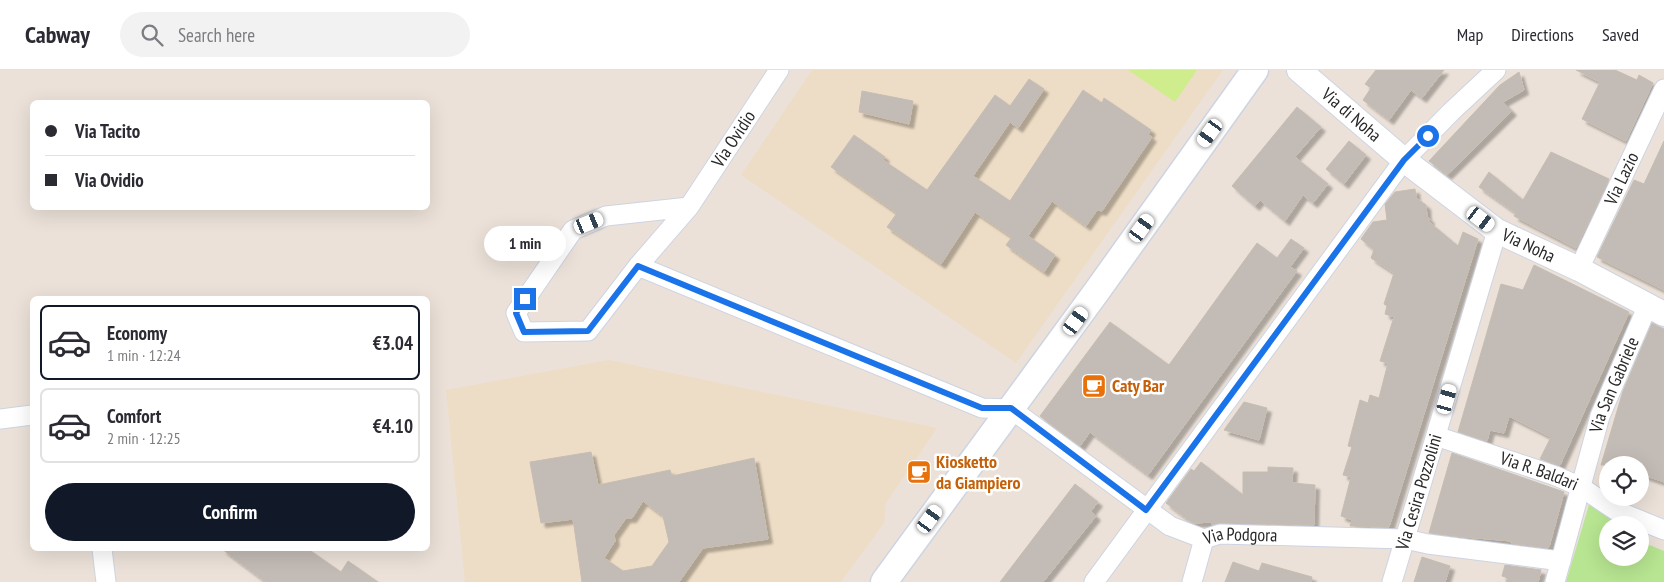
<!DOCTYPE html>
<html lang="en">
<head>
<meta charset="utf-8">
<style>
  :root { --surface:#fff; --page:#f2f2f3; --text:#2b2b33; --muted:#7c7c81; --line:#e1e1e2; --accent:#111827 }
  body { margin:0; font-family:"PT Sans Narrow",sans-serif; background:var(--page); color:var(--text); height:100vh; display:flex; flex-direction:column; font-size:19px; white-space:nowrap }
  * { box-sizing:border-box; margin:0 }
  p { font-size:16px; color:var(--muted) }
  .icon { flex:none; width:28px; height:28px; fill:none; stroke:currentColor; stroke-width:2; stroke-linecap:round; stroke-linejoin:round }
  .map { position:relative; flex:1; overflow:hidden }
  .drawer { position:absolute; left:30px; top:226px; width:400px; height:255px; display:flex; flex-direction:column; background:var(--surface); border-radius:8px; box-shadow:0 5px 20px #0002 }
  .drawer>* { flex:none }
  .top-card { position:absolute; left:30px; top:30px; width:400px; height:110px; border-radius:8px; box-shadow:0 5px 20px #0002; display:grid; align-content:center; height:110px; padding:0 15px; background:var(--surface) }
  .controls { position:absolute; left:1599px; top:386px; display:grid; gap:10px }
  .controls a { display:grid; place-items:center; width:50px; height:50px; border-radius:50%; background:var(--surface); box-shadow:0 5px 20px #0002; font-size:25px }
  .end { position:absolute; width:22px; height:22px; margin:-11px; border:6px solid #1a73e8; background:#fff; box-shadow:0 0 0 2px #fff }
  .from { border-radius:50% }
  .bubble { position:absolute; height:35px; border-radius:18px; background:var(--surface); box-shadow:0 5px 20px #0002; font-size:16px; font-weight:700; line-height:35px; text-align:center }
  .car { position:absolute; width:15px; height:30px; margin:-15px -8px; border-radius:6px; box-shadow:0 0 4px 1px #0007; background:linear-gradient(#fff 24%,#345 0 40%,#fff 0 76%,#345 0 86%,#fff 0) }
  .top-card b { display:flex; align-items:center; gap:18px; height:48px; font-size:19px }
  .top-card b+b { border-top:1px solid var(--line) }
  .top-card i { width:12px; height:12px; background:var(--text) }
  ul { padding:9px 0 0; list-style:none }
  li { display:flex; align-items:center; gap:15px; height:75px; margin:0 10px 8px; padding:0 5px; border:2px solid var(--line); border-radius:8px }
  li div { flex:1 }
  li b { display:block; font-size:19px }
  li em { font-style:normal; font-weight:700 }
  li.current { border-color:var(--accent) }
  li>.icon { width:45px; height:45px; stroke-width:1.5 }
  .primary-button { display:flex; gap:10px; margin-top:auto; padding:10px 15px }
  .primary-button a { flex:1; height:58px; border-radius:30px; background:var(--accent); color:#fff; font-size:20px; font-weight:700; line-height:58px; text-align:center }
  header { display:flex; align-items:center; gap:30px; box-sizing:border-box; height:70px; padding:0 25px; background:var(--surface); border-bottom:1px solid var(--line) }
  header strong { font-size:24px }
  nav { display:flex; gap:28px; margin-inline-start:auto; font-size:18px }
  .search { width:350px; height:45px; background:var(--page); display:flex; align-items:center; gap:12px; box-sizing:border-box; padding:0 18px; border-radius:28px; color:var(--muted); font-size:19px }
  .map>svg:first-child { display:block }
  .education { fill:#eeddc6 }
  .green { fill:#b7e591 }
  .pitch { fill:#cfed8c }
  .building { fill:#c3bbb5; stroke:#c6bdb2; fill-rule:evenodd; filter:url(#shadow) }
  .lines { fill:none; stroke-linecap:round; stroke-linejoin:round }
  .minor-casing { stroke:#cdd4e2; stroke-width:21 }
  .tertiary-casing { stroke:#cdd4e2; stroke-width:26 }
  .secondary-casing { stroke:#cdd4e2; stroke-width:29 }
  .minor { stroke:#fff; stroke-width:19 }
  .tertiary { stroke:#fff; stroke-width:24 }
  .secondary { stroke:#fff; stroke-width:26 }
  .route { stroke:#1a73e8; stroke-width:6 }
  .labels { text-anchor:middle; stroke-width:5; stroke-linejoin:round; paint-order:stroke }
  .street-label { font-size:18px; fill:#282828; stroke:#fff }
  .food-label { font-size:18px; font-weight:bold; fill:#c56008; stroke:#fff; text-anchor:start }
</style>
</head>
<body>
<header>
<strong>Cabway</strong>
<div class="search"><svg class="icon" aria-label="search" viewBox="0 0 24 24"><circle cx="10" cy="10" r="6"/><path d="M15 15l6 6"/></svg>Search here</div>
<nav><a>Map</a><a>Directions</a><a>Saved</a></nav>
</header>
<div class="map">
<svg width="1664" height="512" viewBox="0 0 1664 512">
  <defs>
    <filter id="shadow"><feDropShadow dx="4.5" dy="4.5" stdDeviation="1" flood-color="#0004"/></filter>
  </defs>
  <rect width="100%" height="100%" fill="#ebe1d8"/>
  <!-- education -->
  <g class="education">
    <path d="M812,0H1223L1016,293L741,105Z"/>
    <path d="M609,290L937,358L886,433L884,453L841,512H465L446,320Z"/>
  </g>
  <!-- green -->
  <path class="green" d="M1589,435L1617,447L1614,455H1608V488H1640V471L1664,481V512H1566Z"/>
  <!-- pitch -->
  <path class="pitch" d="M1128,0H1197L1175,32Z"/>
  <!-- building -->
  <g class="building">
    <path d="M1376,0H1444L1422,28L1411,20L1389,50L1363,30L1371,18L1365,14Z"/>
    <path d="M1576,0H1615L1637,10L1639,5L1653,13L1626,71L1582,49L1600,12Z"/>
    <path d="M1519,2L1524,20L1503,32L1512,41L1447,105L1429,91L1500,15Z"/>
    <path d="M1029,9L1044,19L1018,58L1010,52L973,106L1010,131L1083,20L1102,33L1104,28L1151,60L1148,65L1152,67L1102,141L1097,140L1086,156L1052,131L1028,166L1055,185L1044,202L1006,175L1012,167L975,142L941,194L887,157L897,143L831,97L854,65L885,87L883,90L927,120L995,25L1010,36Z"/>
    <path d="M862,21L913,31L909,54L859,42Z"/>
    <path d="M1297,37L1321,57L1295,87L1328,114L1313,133L1303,125L1285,151L1260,130L1255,136L1232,116Z"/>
    <path d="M1349,71L1366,85L1344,114L1326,99Z"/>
    <path d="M1664,71V220L1597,187L1634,110L1644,114Z"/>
    <path d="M1551,82L1609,109L1576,178L1514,146L1516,143L1479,117L1489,102L1523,130Z"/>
    <path d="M1415,119L1416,128L1426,135L1427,147L1430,149L1429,152L1458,176L1463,162L1478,169L1389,457L1350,456L1352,450L1341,446L1351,407L1343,405L1352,377L1348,376L1360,330L1368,333L1370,325L1379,328L1388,293L1380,291L1394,247L1385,244L1387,236L1384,234L1394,203L1371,188L1374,180L1361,169L1373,152L1387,150L1385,134L1395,122Z"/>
    <path d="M1291,169L1304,178L1290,197L1297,201L1148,405L1090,362L1080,376L1040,346L1110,252L1169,295L1257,173L1277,188Z"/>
    <path d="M1534,195L1629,242L1560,395L1540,389L1551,367L1509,346L1504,363L1490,360L1487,371L1458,362L1501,214L1523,220Z"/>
    <path d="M1652,253L1664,259V412L1640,404V395H1601L1623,321Z"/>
    <path d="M1244,332L1267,338L1259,370L1224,360Z"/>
    <path d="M591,382L598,415L670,400L672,406L754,388L768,469L703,478L679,512H582L573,449L541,453L530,392ZM643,431L663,446L669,472L652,496L623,501L604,488L615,471L614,465L626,448H632Z"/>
    <path d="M1452,383L1564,422L1549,477L1547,478L1511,473L1512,471L1465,467L1429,463Z"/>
    <path d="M1201,392L1243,425V402H1268V397L1293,398L1292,413L1315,415L1314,455L1220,453L1212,455V452L1194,453L1190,451L1166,433L1191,399L1194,401Z"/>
    <path d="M1075,414L1098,432L1091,441L1096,446L1043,512H1000Z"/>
    <path d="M222,479H308L341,502L348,491L378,512H266Z"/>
    <path d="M1422,487L1450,496L1445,512H1414Z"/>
    <path d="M1233,492L1259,501L1262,493L1312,507L1311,512H1225Z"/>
    <path d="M1505,495L1541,500L1538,512H1506L1508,508L1502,506Z"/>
  </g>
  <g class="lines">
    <defs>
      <g id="minor">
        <path id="s1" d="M689,137L606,146L573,160L516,243L524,262L588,261L638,196L689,137L779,0"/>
        <path id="s2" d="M638,196L982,338L1011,339L1170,456L1204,469L1220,464L1405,469L1428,474L1561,491"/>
        <path id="s3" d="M1579,199L1664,19"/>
        <path d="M0,349L32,345"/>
        <path id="s4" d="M1436,366L1556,406L1581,417L1615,440L1664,460"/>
        <path d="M102,479L106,512"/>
        <path d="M1094,512L1404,90L1451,42L1496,0"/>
        <path d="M1192,512L1204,469"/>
        <path id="s5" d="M1392,512L1497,161"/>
        <path id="s6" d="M1555,512L1600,346L1648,235"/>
      </g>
      <g id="tertiary">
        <path id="s7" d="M1299,0L1404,90L1497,161L1579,199L1664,244"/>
      </g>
      <path id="secondary" d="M884,512L1097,221L1255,0"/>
    </defs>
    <!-- minor casing -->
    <use href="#minor" class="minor-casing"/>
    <!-- tertiary casing -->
    <use href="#tertiary" class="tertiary-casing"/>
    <!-- secondary casing -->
    <use href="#secondary" class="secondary-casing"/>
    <!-- minor -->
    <use href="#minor" class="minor"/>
    <!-- tertiary -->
    <use href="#tertiary" class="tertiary"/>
    <!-- secondary -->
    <use href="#secondary" class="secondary"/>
  </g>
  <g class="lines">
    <!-- route -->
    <path class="route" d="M525,229L516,243L524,262L588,261L638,196L982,338H1011L1146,440L1404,90L1428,66"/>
  </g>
  <!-- icons -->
  <defs>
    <symbol id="cafe-square" viewBox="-11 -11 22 22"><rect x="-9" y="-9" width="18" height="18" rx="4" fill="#e8710a" stroke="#fff"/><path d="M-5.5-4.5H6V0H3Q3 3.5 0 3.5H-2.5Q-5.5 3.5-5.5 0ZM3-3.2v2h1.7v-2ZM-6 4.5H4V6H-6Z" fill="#fff"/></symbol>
  </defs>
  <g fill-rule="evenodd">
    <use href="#cafe-square" x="1080" y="302" width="28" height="28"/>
    <use href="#cafe-square" x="905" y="388" width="28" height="28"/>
  </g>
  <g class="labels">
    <!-- street labels -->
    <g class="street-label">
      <text dy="6" stroke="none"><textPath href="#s7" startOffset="69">Via di Noha</textPath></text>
      <text dy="6" stroke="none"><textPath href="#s1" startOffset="546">Via Ovidio</textPath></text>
      <text dy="6" stroke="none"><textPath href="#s3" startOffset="100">Via Lazio</textPath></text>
      <text dy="6" stroke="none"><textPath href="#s7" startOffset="290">Via Noha</textPath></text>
      <text dy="6" stroke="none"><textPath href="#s6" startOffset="206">Via San Gabriele</textPath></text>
      <text dy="6" stroke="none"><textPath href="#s4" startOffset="109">Via R. Baldari</textPath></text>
      <text dy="6" stroke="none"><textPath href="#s5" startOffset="94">Via Cesira Pozzolini</textPath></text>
      <text dy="6" stroke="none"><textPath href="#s2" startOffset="672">Via Podgora</textPath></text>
    </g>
    <!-- food labels -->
    <g class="food-label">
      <text x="1112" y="322">Caty Bar</text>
      <text x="936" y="398">Kiosketto<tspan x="936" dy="21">da Giampiero</tspan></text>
    </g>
  </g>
</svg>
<div class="controls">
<a><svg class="icon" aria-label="locate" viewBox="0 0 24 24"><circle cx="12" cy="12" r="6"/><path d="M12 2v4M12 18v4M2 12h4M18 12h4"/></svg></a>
<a><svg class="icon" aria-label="layers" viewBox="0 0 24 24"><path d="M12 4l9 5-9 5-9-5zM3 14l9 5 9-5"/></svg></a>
</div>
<i class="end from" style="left:1428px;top:66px"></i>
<i class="end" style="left:525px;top:229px"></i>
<div class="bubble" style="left:484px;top:156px;width:82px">1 min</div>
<i class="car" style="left:1210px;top:63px;rotate:216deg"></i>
<i class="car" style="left:1481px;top:149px;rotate:127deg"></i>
<i class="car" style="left:589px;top:153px;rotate:68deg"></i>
<i class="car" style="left:1142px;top:158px;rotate:36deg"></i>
<i class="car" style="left:1076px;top:251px;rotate:36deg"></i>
<i class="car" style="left:1447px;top:329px;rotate:16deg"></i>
<i class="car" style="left:930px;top:449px;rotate:36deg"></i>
<div class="top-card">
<b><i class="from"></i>Via Tacito</b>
<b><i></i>Via Ovidio</b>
</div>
<section class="drawer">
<ul>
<li class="current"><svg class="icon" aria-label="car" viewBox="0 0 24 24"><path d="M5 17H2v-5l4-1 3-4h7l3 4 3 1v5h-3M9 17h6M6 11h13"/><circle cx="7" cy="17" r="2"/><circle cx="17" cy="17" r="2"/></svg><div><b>Economy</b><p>1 min · 12:24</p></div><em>€3.04</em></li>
<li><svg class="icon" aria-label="car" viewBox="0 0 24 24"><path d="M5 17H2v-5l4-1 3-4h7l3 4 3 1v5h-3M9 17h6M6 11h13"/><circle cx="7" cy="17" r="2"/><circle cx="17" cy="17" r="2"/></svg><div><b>Comfort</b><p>2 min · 12:25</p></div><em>€4.10</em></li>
</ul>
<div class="primary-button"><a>Confirm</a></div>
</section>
</div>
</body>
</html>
